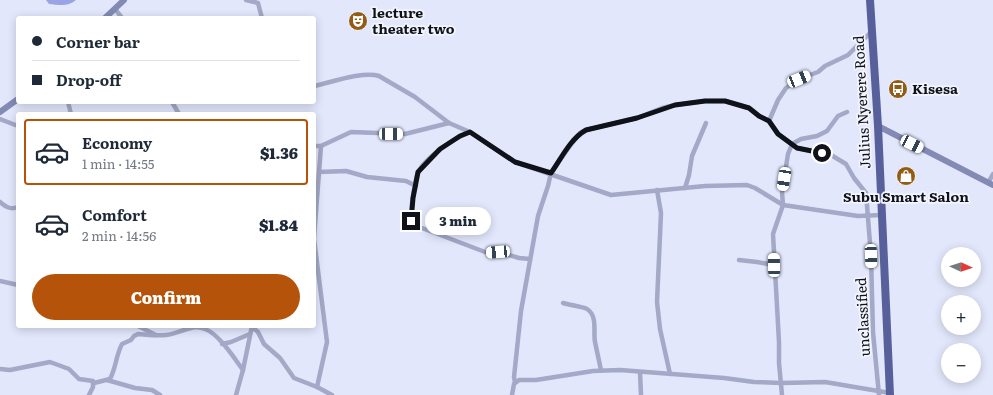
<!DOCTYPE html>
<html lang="en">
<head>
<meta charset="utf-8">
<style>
  :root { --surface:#fff; --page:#f2f2f3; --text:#1f2937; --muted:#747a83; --line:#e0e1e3; --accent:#b45309 }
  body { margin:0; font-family:Literata,serif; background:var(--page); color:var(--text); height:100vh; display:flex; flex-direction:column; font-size:15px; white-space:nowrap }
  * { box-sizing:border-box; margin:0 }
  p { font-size:13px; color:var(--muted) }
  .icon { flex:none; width:22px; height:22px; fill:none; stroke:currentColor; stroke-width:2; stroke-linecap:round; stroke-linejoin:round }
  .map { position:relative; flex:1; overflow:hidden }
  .drawer { position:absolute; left:16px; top:112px; width:300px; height:216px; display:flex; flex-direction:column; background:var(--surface); border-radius:4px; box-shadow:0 2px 10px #0003 }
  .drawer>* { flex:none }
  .guide { position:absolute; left:16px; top:16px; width:300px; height:88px; border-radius:4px; box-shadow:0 2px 10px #0003; display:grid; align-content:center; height:88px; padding:0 16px; background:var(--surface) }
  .needle { width:26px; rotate:93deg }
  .fabs { position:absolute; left:941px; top:247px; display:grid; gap:8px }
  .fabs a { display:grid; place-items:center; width:40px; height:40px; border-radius:50%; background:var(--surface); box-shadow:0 2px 10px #0003; font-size:20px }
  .end { position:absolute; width:18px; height:18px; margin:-9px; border:5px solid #101219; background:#fff; box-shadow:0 0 0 2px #fff }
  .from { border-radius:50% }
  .bubble { position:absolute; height:28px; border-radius:14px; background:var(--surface); box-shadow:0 2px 10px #0003; font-size:13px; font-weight:800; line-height:28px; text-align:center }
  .car { position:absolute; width:12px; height:24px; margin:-12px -6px; border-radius:5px; box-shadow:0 0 3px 1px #0007; background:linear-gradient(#fff 24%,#345 0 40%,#fff 0 76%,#345 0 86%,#fff 0) }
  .guide b { display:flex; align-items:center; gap:14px; height:38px; font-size:15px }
  .guide b+b { border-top:1px solid var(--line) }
  .guide i { width:10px; height:10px; background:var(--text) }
  ul { padding:7px 0 0; list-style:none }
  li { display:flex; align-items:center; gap:12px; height:66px; margin:0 8px 6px; padding:0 8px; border:2px solid transparent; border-radius:4px }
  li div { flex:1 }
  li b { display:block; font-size:15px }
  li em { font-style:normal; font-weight:800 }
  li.selected { border-color:var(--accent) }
  li>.icon { width:36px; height:36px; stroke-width:1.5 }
  .cta { display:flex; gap:8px; margin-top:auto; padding:8px 16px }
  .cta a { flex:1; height:46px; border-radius:24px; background:var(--accent); color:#fff; font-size:16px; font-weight:800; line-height:46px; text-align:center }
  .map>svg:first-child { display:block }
  .water { fill:#99a4e4 }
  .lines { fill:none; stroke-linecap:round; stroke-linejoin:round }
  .street { stroke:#a3a9c6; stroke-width:4.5 }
  .secondary { stroke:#838ab4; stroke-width:6 }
  .highway { stroke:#58609b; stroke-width:8 }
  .route { stroke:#101219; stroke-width:5 }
  .labels { text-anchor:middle; stroke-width:3.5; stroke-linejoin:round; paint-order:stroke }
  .poi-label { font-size:14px; font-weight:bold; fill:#101219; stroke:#f3f5fe; text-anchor:start }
  .street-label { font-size:14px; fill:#101219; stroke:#f3f5fe }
</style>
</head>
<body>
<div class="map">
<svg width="993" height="395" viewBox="0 0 993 395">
  <rect width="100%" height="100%" fill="#e2e7fc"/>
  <!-- water -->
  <path class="water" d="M46,0H76C68,7 59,5 49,4Z"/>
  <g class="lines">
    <!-- street -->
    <g class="street">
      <path d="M246,0L258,3L262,18"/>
      <path d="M115,9L122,18"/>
      <path d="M314,86C332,82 363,71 379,76L415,97L449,123L470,132L515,162L611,195L705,186L747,185L755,188L783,205L858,216L881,215"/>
      <path d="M68,102L71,114"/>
      <path d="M172,102L179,114"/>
      <path d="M0,119L18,126"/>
      <path d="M769,121L778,100L786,88L799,79L818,72L825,66L848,55L871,32"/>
      <path d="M470,132C455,138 424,158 418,173C415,180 413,196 412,204C412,211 410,218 414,225L485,252L502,253L519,258L530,259"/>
      <path d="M314,146H321L351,132L405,134L449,123"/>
      <path d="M319,172L346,171L367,177L406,181L416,186"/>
      <path d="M988,183L993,174"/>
      <path d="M685,188L689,175L692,156L706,123"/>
      <path d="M657,190L661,213L657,302L660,329L670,374"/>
      <path d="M0,202C6,207 10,210 18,207"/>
      <path d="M314,238L321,146"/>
      <path d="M314,239L327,342L317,387"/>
      <path d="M739,260L757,262L774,265"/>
      <path d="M0,281L18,285"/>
      <path d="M563,303C569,305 584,307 587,309C598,316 593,332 595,342C597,351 599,361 601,370"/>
      <path d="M138,326L156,335"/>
      <path d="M252,327L258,332L264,344L280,358L294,378L317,387L332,395"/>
      <path d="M222,344L231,342L250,334"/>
      <path d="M0,369L10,370L50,362L69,369L79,379L93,381V387L89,395"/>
      <path d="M640,372L641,395"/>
      <path d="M107,380L135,388L152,390L160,395"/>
      <path d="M515,382L514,377L521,311L538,216L548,186L551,173L572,143L580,133L586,130L637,118L662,108L675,105L705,101H725L749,108L759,116L769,121L778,134L797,148L831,155L846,164L854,178L866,193L871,256L873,332L879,395"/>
      <path d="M94,383L110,379C116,368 116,355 122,344L131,340L134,336L138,334C147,335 157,336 166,335C179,334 193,323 205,329C219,334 234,358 243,370"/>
      <path d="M236,395L243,370L252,326"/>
      <path d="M512,395L514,384L519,380H536L593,371L620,370L724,378L754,382L782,383L825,382L890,393"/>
      <path d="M782,395L779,363V342L773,234L783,205L782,192L788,154L792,144L801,139L817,136L827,131L838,116L847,112"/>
    </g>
    <!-- secondary -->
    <g class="secondary">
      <path d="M105,18L124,0"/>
      <path d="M0,112L18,99"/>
      <path d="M878,126L993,185"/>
    </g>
    <!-- highway -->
    <path class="highway" d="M870,0L878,126L890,395"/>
  </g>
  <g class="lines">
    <!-- route -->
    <path class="route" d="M411,221L413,198L418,172L440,149L460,136L470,132L515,162L551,173C561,159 570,139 586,130L637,118L675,105L705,101H725L749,108L759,116L769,121L778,134L797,148L822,153"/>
  </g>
  <!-- icons -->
  <defs>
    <symbol id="theatre-disc" viewBox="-11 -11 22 22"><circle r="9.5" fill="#935c14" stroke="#f3f5fe"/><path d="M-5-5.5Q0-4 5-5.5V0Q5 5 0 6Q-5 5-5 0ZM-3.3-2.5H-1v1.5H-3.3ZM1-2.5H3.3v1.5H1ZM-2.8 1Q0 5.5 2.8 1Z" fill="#fff"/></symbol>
    <symbol id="bus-disc" viewBox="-11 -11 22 22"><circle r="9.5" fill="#935c14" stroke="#f3f5fe"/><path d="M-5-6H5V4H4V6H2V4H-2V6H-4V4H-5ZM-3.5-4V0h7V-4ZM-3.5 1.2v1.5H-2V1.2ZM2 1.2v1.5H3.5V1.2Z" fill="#fff"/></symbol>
    <symbol id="shop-disc" viewBox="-11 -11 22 22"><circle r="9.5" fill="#935c14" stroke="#f3f5fe"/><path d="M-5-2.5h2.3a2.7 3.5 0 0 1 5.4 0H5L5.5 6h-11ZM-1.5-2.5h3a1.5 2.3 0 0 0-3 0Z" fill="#fff"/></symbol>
  </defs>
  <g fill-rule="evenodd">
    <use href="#theatre-disc" x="347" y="10" width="22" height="22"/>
    <use href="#bus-disc" x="887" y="78" width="22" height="22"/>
    <use href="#shop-disc" x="895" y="165" width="22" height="22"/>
  </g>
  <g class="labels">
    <!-- poi labels -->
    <g class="poi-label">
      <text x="372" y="18">lecture<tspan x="372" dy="16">theater two</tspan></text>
      <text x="912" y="94">Kisesa</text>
      <text x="906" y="202" text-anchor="middle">Subu Smart Salon</text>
    </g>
    <!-- street labels -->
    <g class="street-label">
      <text transform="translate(862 102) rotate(-93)" y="5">Julius Nyerere Road</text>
      <text transform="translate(863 317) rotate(-93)" y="5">unclassified</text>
    </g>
  </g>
</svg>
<div class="fabs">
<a><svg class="needle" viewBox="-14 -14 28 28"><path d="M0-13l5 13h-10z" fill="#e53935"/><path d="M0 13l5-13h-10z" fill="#747a83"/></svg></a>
<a>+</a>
<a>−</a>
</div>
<i class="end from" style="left:822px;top:153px"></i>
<i class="end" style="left:411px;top:221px"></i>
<div class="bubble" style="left:425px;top:207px;width:66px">3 min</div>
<i class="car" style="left:799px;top:79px;rotate:68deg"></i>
<i class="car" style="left:391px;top:134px;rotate:90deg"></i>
<i class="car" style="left:912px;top:144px;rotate:117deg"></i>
<i class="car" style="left:784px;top:179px;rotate:189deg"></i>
<i class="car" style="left:498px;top:252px;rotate:266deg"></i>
<i class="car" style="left:871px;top:256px;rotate:178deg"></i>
<i class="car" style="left:774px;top:265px;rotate:359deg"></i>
<div class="guide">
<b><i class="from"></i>Corner bar</b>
<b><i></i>Drop-off</b>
</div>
<section class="drawer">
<ul>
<li class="selected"><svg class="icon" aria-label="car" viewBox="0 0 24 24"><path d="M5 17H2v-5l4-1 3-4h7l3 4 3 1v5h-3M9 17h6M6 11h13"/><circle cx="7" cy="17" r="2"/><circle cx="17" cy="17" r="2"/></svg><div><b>Economy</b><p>1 min · 14:55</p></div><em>$1.36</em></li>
<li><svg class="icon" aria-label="car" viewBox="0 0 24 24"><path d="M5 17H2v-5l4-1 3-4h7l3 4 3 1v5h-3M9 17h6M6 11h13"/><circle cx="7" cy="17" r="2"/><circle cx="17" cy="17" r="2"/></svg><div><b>Comfort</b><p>2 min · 14:56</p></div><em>$1.84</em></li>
</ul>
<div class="cta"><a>Confirm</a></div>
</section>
</div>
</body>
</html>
